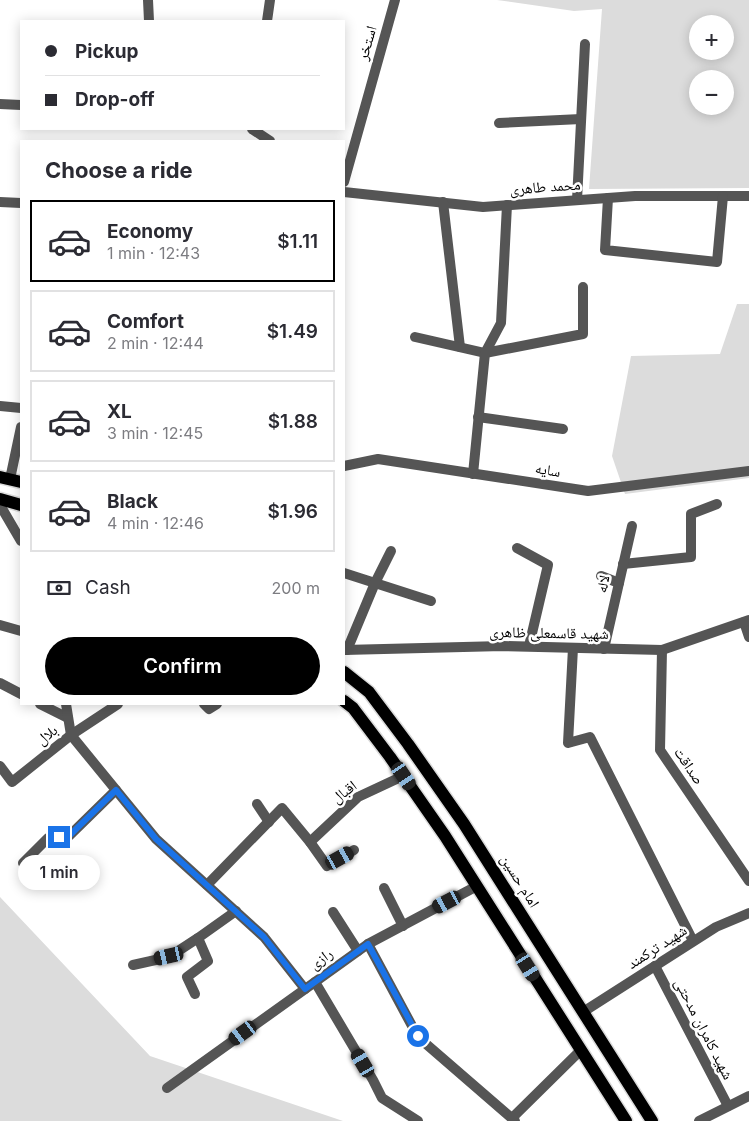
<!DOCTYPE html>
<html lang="en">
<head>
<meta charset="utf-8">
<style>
  :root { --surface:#fff; --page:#f2f2f3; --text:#2b2b33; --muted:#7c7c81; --line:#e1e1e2; --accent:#000 }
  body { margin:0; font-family:Inter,"Noto Naskh Arabic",sans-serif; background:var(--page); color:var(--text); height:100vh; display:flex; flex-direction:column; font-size:19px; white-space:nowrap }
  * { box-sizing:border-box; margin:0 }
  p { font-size:16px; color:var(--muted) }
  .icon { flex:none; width:28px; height:28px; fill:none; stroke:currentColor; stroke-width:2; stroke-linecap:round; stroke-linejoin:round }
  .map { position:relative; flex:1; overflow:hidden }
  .side { position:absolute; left:20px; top:140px; width:325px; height:565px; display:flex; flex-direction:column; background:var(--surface); border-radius:0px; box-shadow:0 2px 12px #0003 }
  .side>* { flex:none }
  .guide { position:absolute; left:20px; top:20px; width:325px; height:110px; border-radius:0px; box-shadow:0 2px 12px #0003; display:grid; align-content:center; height:110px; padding:0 25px; background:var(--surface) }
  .tools { position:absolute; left:689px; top:15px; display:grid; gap:10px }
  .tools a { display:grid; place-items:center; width:45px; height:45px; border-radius:50%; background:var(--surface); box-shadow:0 2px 12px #0003; font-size:25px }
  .end { position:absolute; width:22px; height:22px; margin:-11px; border:6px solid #1a73e8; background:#fff; box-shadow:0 0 0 2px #fff }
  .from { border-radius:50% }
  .bubble { position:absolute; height:35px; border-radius:18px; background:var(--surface); box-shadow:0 2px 12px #0003; font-size:16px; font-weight:600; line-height:35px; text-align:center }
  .car { position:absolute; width:15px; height:30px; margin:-15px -8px; border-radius:6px; box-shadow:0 0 4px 1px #0007; background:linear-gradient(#222 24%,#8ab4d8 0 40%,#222 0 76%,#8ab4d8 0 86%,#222 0) }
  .guide b { display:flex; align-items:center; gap:18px; height:48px; font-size:19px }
  .guide b+b { border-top:1px solid var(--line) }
  .guide i { width:12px; height:12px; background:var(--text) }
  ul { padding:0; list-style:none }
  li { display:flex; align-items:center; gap:15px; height:82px; margin:0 10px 8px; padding:0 15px; border:2px solid var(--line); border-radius:0px }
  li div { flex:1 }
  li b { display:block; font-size:19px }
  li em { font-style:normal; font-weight:600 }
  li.selected { border-color:var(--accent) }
  li>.icon { width:45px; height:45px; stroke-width:1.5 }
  h2 { padding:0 25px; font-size:22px; line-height:60px }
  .pay { display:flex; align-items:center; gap:12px; height:55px; padding:0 25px; font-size:19px }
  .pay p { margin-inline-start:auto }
  .cta { display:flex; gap:10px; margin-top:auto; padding:10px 25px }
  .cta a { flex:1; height:58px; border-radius:30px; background:var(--accent); color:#fff; font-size:20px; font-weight:600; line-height:58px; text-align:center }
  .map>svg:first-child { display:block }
  .green { fill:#dcdcdc; fill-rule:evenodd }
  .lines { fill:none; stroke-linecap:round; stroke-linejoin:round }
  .primary-casing { stroke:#dbdbdb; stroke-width:15 }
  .minor { stroke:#555; stroke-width:10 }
  .primary { stroke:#000; stroke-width:12 }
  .route { stroke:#1a73e8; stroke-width:6 }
  .labels { text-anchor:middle; stroke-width:5; stroke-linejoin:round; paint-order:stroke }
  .street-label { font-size:15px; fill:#000; stroke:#fff }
</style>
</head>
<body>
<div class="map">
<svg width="749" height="1121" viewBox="0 0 749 1121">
  <rect width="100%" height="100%" fill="#fff"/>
  <!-- green -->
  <g class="green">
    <path d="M497,0H749V188L589,189L602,9L574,11ZM698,24H725V51H698ZM698,79H725V106H698Z"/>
    <path d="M737,304H749V478L625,494L612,456L631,356L720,354Z"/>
    <path d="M0,897L150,1056L343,1121H0Z"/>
  </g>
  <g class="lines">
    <defs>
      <g id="primary">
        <path d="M0,477L21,482"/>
        <path d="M0,499L21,505"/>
        <path d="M344,672L369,692L408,744L464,824L652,1121"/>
        <path d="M344,701L353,708L390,757L445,836L626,1121"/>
      </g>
    </defs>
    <!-- primary casing -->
    <use href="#primary" class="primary-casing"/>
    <!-- minor -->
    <g class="minor">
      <path d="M148,0L149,21"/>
      <path d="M267,21L270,0"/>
      <path d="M0,104L21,105"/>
      <path d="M499,123L581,119"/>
      <path d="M252,129L270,141"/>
      <path d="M344,182L395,0"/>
      <path d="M344,192L483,207L635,196H749"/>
      <path d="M608,198L605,250L717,262L723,196"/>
      <path d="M577,200L585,44"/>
      <path d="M0,202L21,203"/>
      <path d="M443,202L460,347"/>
      <path d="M415,337L485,353L583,334V287"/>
      <path d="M0,406L21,408"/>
      <path d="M478,417L563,429"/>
      <path d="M344,466L378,459L588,491L749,471"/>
      <path d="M473,474L485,353L501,323L507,205"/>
      <path d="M10,479L21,427"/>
      <path d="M0,505L21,541"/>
      <path d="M517,548L548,565L529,646"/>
      <path d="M623,564L691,557V514L717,504"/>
      <path d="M344,573L431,601"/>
      <path d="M601,576L619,583"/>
      <path d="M744,622L749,637"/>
      <path d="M0,625L21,631"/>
      <path d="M573,648L568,743L590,737L693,941"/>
      <path d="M604,649L632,526"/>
      <path d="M344,650L503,646L662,650L749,620"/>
      <path d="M347,650L375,583L391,551"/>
      <path d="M662,650L660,750L749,881"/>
      <path d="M0,683L21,694"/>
      <path d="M40,704L68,718"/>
      <path d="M66,704L71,735L156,839L264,937L305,989"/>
      <path d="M204,704L209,709L217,704"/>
      <path d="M0,766L12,782L71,735L118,704"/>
      <path d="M257,804L269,822"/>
      <path d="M310,842L358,797L403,776"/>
      <path d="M23,863L48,838L69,836L116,790"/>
      <path d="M207,885L282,808L310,842L327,866L354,850"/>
      <path d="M384,888L403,926"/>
      <path d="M333,912L358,951"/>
      <path d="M368,944L418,1037L515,1121"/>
      <path d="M133,965L169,957L198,938L236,911"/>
      <path d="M655,966L728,1106"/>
      <path d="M315,982L373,1080L382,1098L418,1121"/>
      <path d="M195,994L187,977L208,961L198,938"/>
      <path d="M583,1012L716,927L749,913"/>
      <path d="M167,1088L368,944L477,886"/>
      <path d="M512,1118L581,1050"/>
      <path d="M699,1121L749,1096"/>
    </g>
    <!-- primary -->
    <use href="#primary" class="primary"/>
  </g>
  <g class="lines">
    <!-- route -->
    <path class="route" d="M59,837L69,836L116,790L156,839L264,937L305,989L368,944L418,1036"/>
  </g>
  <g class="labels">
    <!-- street labels -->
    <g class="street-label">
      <text transform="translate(367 43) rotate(-74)" y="5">استخر</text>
      <text transform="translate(545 187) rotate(-4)" y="5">محمد طاهری</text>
      <text transform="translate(548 470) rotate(9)" y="5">سایه</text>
      <text transform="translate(603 584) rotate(-77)" y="5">لاله</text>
      <text transform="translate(549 633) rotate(1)" y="5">شهید قاسمعلی ظاهری</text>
      <text transform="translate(47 735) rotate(-38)" y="5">بلال</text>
      <text transform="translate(689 766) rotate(56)" y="5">صداقت</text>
      <text transform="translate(344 792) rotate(-37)" y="5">اقبال</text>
      <text transform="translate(520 881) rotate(58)" y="5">امام حسین</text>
      <text transform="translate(657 947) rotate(-33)" y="5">شهید ترکمند</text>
      <text transform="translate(321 959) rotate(-36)" y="5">رازی</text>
      <text transform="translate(704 1029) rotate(63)" y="5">شهید کامران مدحتی</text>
    </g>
  </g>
</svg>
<div class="tools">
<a>+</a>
<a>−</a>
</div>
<i class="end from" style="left:418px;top:1036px"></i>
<i class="end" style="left:59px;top:837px"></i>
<div class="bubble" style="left:18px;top:855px;width:82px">1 min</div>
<i class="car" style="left:404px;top:776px;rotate:146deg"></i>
<i class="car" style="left:340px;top:858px;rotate:61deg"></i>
<i class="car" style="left:447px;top:902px;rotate:242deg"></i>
<i class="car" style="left:169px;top:956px;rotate:257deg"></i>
<i class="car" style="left:528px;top:967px;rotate:148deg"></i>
<i class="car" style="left:243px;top:1033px;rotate:234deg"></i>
<i class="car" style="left:363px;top:1063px;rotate:330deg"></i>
<div class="guide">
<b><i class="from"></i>Pickup</b>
<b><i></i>Drop-off</b>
</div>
<section class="side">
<h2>Choose a ride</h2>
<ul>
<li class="selected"><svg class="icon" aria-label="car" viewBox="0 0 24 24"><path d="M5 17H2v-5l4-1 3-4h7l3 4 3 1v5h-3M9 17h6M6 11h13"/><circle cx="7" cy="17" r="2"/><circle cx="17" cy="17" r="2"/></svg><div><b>Economy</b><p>1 min · 12:43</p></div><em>$1.11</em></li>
<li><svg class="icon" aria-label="car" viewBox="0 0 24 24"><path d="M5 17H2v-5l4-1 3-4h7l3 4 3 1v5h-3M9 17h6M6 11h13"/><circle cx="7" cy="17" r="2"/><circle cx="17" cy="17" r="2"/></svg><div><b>Comfort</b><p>2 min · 12:44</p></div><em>$1.49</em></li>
<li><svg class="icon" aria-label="car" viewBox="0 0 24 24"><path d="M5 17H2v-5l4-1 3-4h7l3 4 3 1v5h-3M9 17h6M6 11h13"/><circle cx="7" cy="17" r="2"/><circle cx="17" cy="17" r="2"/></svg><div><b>XL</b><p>3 min · 12:45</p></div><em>$1.88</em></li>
<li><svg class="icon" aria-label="car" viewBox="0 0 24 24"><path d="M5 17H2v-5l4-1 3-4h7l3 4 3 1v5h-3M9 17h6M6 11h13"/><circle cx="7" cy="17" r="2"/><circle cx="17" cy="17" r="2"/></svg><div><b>Black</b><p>4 min · 12:46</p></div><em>$1.96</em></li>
</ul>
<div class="pay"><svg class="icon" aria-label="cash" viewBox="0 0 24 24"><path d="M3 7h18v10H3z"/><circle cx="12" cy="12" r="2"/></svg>Cash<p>200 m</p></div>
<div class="cta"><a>Confirm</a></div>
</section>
</div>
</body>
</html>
